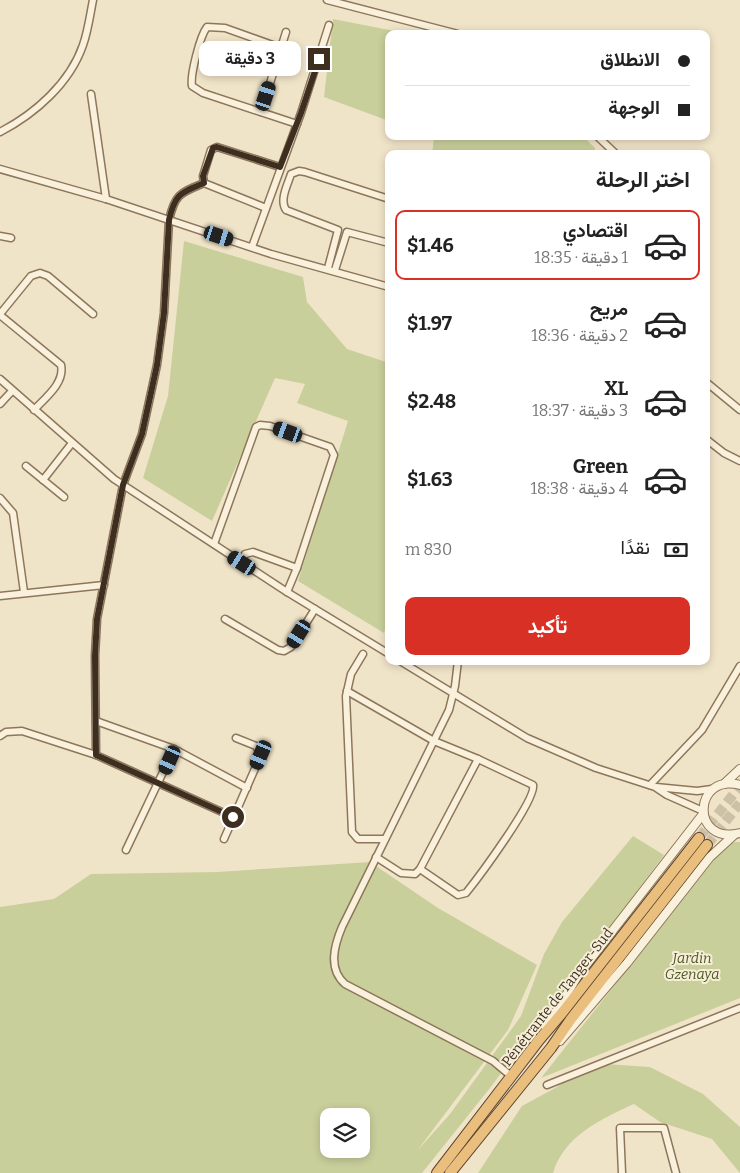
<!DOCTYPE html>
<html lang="ar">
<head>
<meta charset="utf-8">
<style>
  :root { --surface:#fff; --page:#f2f2f2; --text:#222; --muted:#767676; --line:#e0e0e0; --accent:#d93025 }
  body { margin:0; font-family:Bitter,Vazirmatn,serif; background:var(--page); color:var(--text); direction:rtl; height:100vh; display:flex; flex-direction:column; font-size:19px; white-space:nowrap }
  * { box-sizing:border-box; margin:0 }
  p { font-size:16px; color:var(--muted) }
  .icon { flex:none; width:28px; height:28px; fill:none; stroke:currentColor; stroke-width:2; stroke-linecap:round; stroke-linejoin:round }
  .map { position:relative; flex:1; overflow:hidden; direction:ltr }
  .drawer { position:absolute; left:385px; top:150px; width:325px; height:515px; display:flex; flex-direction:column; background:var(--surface); border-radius:10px; box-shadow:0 2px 8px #0003; direction:rtl }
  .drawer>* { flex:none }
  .hud { position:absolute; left:385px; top:30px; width:325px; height:110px; border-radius:10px; box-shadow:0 2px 8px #0003; direction:rtl; display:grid; align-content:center; height:110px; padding:0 20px; background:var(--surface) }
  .tools { position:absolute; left:320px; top:1108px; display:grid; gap:10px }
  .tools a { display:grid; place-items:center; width:50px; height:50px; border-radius:10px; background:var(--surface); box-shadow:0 2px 8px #0003; font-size:25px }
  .end { position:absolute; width:22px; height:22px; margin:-11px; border:6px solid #3d2e20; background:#fff; box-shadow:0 0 0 2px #fff }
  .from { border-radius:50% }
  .bubble { position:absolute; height:35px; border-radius:10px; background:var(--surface); box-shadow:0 2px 8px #0003; font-size:16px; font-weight:700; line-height:35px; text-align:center; direction:rtl }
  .car { position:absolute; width:15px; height:30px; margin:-15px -8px; border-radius:6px; box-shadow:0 0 4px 1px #0007; background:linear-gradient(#222 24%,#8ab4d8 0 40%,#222 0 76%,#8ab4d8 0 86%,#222 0) }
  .hud b { display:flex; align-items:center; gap:18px; height:48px; font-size:19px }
  .hud b+b { border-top:1px solid var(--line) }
  .hud i { width:12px; height:12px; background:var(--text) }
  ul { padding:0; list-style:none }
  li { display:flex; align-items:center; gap:15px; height:70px; margin:0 10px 8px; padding:0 10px; border:2px solid transparent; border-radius:10px }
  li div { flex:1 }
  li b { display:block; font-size:19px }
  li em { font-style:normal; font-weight:700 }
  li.active { border-color:var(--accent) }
  li>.icon { width:45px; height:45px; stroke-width:1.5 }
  h2 { padding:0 20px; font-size:22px; line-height:60px }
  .pay { display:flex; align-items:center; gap:12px; height:55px; padding:0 20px; font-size:19px }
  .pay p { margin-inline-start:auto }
  .button { display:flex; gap:10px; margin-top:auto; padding:10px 20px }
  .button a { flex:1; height:58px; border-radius:10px; background:var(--accent); color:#fff; font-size:20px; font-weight:700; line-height:58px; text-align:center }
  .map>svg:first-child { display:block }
  .green { fill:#c9cf9b; fill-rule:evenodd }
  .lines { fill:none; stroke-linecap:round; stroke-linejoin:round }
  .trunk-tunnel { stroke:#ccc0a6; stroke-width:10; stroke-dasharray:10 5; stroke-linecap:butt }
  .minor-casing { stroke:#8d765c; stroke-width:9 }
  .tertiary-casing { stroke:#8d765c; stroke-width:10 }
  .trunk-casing { stroke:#5b4430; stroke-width:12 }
  .minor { stroke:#faf1dc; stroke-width:6 }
  .tertiary { stroke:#faf1dc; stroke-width:8 }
  .trunk { stroke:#eabe7c; stroke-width:10 }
  .route { stroke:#3d2e20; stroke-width:6 }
  .labels { text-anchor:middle; stroke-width:4; stroke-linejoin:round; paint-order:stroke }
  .park-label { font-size:14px; font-style:italic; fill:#4d5a26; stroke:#f7eed8 }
  .street-label { font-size:14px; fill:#3d2e20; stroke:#f7eed8 }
</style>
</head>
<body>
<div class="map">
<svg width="740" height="1173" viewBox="0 0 740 1173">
  <rect width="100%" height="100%" fill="#f0e4c8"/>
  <!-- green -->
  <g class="green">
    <path d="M333,19L410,34H389V121L324,97Z"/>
    <path d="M428,136H583L595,148L594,154H432L434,138Z"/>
    <path d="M184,241L303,277L307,302L347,349L389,363V613L384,633L298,581L348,421L297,403L305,384L275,378L212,521L143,478L168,396Z"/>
    <path d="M633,836L664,855L490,1088L422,1173H0V907L54,899L91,874L217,872L370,862L438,908L537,965L508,1030L417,1151L450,1114L521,1016L544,954L562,922ZM329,1116H361V1149H329Z"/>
    <path d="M735,842H740V998L541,1078L725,846Z"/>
    <path d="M590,1063L650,1067L703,1094L740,1127V1173L712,1139L660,1122L634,1104C601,1119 564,1136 553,1173H478L522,1106L557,1087Z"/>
  </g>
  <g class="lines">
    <!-- trunk-tunnel -->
    <g class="trunk-tunnel">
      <path d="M699,838L740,786"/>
      <path d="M707,845L740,803"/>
    </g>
    <defs>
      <g id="minor">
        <path d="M327,0L458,34"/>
        <path d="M281,48L225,28L207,27C200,36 190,75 192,86L203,93L297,124"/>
        <path d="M91,94L106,199"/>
        <path d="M261,112L286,32"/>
        <path d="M0,132C35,114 70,83 83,45C88,31 90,15 93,0"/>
        <path d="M597,136L616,154"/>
        <path d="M0,169L106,199L271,254L389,287"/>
        <path d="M266,208L204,183L203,176L211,150L217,147L280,167"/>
        <path d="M0,236L11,238"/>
        <path d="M252,247L301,113L329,25"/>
        <path d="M328,268L338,230L286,210C279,200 288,184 291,174L299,171L305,172L389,199"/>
        <path d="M335,270L347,232L389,243"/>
        <path d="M0,314L31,276L40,273L48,276L93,314"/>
        <path d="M0,315L61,365C65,383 45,398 34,410"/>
        <path d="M0,379L114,479L287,592L389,654"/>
        <path d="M706,382L740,410"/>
        <path d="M0,404L12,391"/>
        <path d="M706,439L724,453L740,461"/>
        <path d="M26,466L64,497"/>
        <path d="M43,480L72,443"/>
        <path d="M0,498L13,513L24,592"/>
        <path d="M214,544L256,427L260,425L270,426L330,447L334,455L297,568L287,592"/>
        <path d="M242,563L245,554L253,552L297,568"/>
        <path d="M0,596L104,585"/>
        <path d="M225,619L278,650L284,651L291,647L315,609"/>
        <path d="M363,654L351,674L346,696L352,832L358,839H385"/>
        <path d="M400,661L527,738L596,768L655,787L667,795L703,811"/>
        <path d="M458,661L455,686L449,710L342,927C334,946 328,969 345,984L493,1061L511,1076"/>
        <path d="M347,691L434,741L478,759L533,785C537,799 478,878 466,893L458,895L420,869"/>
        <path d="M96,721L174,749L247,788"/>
        <path d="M0,736L6,732L22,731L96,755L233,817"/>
        <path d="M96,755L95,656L97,619L123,485L142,434L157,365L164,313L169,220C175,194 180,193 204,183"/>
        <path d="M650,785L702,730L740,666"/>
        <path d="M656,787L697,791L712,789"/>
        <path d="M224,839L261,755L256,746L236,738"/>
        <path d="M126,850L174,749"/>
        <path d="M376,857L401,873L415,874L420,869L478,759"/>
        <path d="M547,1085L740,1008"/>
        <path d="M622,1173L620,1128H664L676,1173"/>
      </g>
      <g id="tertiary">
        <path d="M724,784L740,769"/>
        <path d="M740,785C693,772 690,846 740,833"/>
        <path d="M546,1028L579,974L703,814"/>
        <path d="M560,1041L627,963L710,857L734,835"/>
      </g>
      <g id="trunk">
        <path d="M437,1173L539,1040L562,1013L699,838"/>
        <path d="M450,1173L551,1048L571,1019L707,845"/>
      </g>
    </defs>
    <!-- minor casing -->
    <use href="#minor" class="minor-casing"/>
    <!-- tertiary casing -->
    <use href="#tertiary" class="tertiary-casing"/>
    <!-- trunk casing -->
    <use href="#trunk" class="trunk-casing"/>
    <!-- minor -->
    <use href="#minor" class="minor"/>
    <!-- tertiary -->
    <use href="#tertiary" class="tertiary"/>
    <!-- trunk -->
    <use href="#trunk" class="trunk"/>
  </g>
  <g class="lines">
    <!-- route -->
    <path class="route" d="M233,817L96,755L95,656L97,619L123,485L142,434L157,365L164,313L169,220C175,194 180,193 204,183L203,176L213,148L217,147L280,167L301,113L319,59"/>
  </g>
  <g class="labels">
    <!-- park labels -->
    <g class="park-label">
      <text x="692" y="963">Jardin<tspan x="692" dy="16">Gzenaya</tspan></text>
    </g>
    <!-- street labels -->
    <g class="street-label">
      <text transform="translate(557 997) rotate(-52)" y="5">Pénétrante de Tanger-Sud</text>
    </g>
  </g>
</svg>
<div class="tools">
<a><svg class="icon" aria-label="layers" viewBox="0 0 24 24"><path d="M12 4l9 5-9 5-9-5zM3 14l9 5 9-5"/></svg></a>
</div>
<i class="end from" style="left:233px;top:817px"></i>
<i class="end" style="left:319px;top:59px"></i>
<div class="bubble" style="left:199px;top:41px;width:102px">3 دقيقة</div>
<i class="car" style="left:266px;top:96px;rotate:18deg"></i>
<i class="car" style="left:219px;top:236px;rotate:108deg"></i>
<i class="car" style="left:288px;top:432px;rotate:290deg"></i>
<i class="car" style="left:242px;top:563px;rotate:303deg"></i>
<i class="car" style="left:299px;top:634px;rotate:212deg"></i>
<i class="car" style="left:261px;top:755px;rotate:203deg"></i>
<i class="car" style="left:170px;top:760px;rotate:204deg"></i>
<div class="hud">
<b><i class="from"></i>الانطلاق</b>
<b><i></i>الوجهة</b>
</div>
<section class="drawer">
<h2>اختر الرحلة</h2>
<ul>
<li class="active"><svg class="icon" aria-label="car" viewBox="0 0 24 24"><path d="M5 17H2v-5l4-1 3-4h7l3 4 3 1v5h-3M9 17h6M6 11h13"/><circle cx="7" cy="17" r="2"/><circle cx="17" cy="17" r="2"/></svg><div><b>اقتصادي</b><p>1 دقيقة · 18:35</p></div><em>$1.46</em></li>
<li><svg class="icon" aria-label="car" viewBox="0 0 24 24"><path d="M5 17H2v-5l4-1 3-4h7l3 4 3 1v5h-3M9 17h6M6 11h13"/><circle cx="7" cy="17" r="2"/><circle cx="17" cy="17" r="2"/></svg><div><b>مريح</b><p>2 دقيقة · 18:36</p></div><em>$1.97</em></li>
<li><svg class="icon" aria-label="car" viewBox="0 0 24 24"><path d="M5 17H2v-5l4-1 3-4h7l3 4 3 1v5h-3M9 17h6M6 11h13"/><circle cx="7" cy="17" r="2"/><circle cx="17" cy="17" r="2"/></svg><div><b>XL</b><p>3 دقيقة · 18:37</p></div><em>$2.48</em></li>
<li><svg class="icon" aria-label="car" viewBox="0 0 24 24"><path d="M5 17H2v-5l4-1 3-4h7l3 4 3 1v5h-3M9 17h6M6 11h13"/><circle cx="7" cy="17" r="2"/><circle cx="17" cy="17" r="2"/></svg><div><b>Green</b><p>4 دقيقة · 18:38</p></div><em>$1.63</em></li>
</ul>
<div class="pay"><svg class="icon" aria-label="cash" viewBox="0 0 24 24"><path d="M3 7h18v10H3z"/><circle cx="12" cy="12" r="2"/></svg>نقدًا<p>830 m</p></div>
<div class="button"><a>تأكيد</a></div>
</section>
</div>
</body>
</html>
